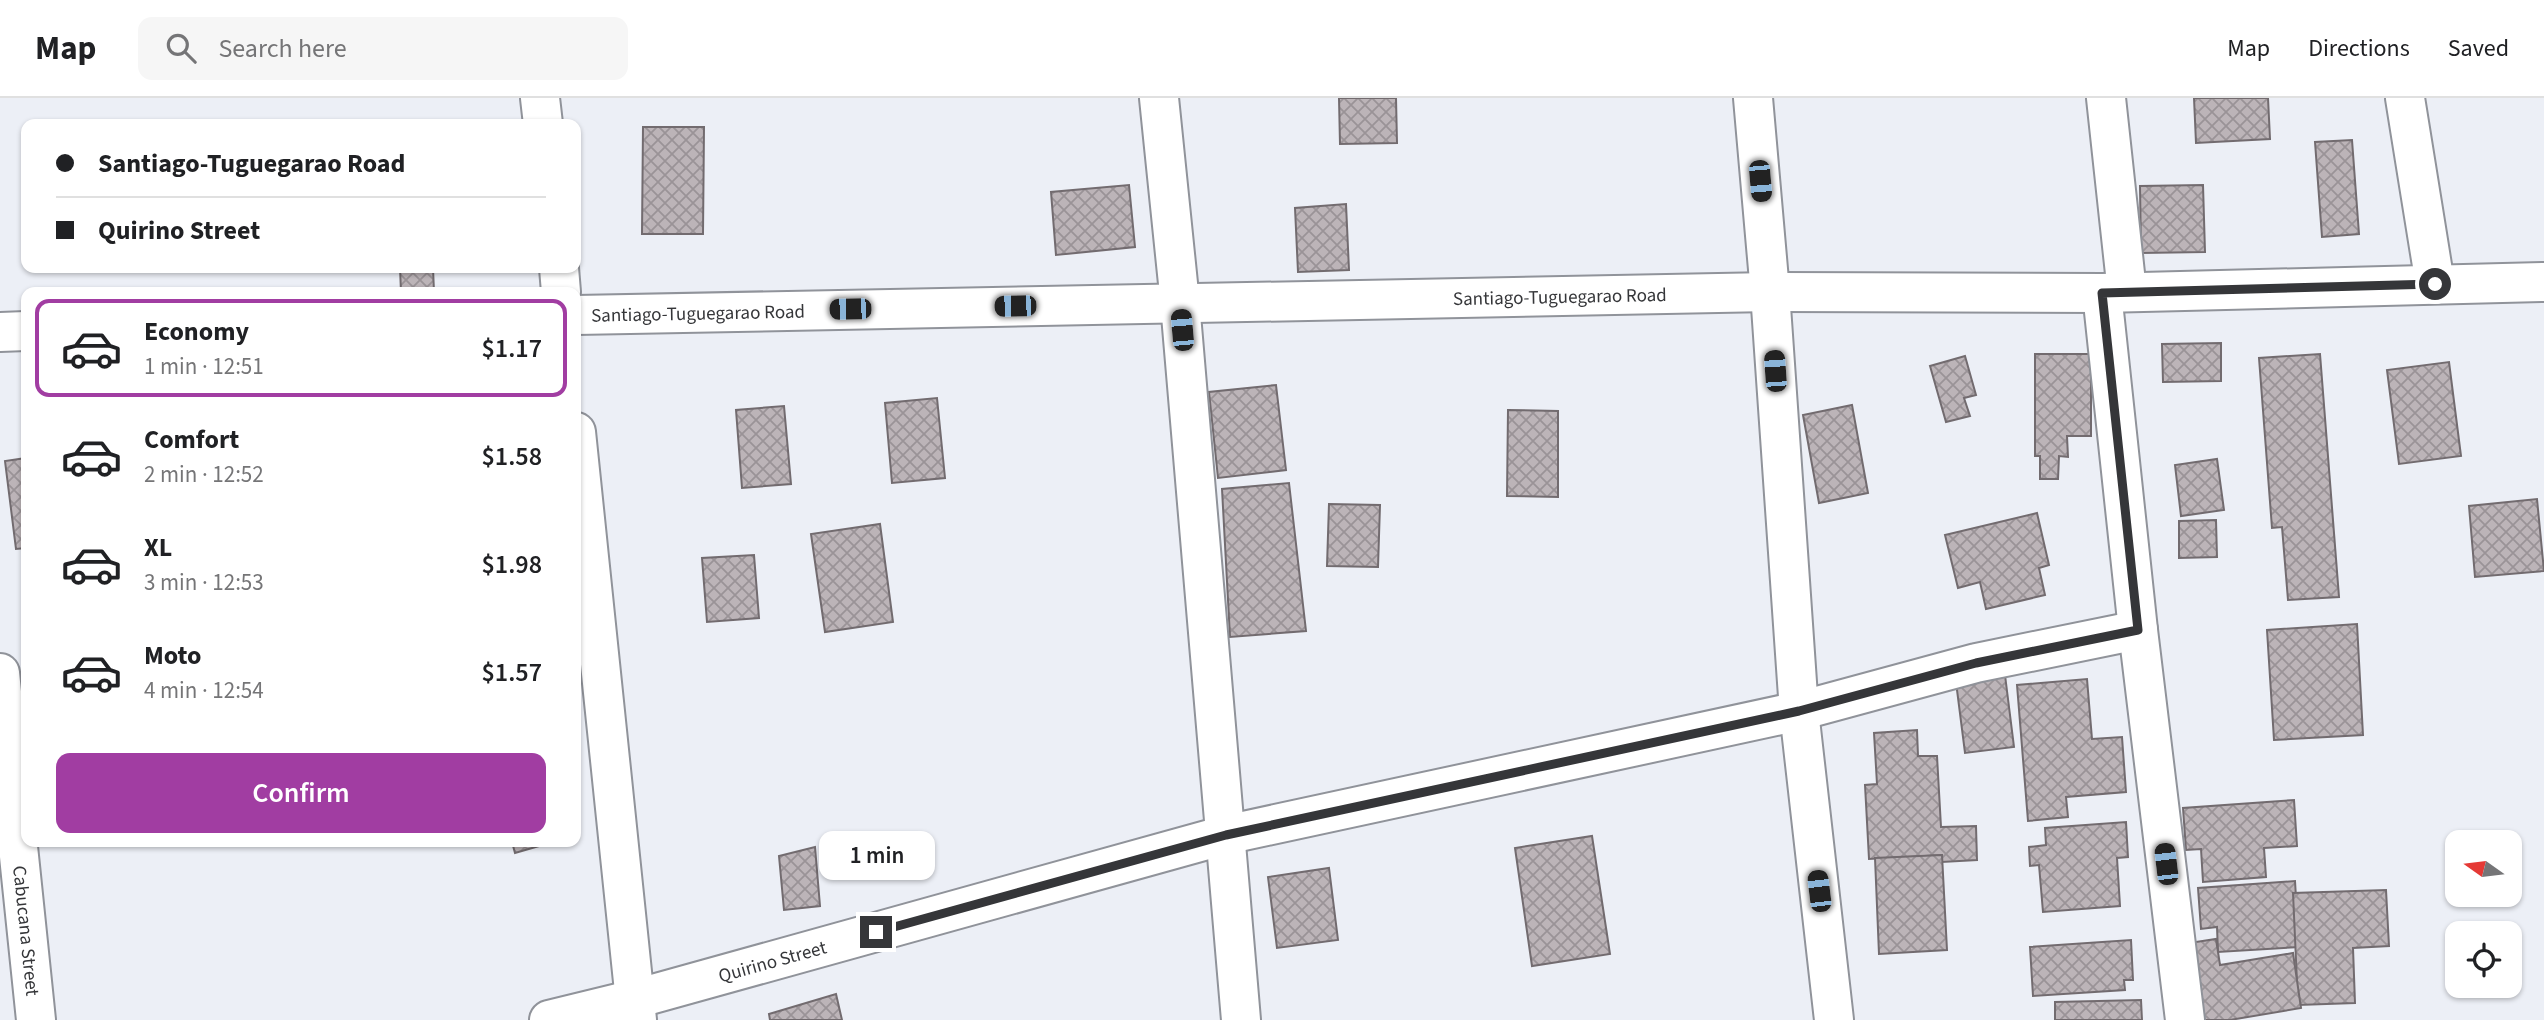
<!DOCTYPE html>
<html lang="en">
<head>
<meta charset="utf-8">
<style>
  :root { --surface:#fff; --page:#f6f6f6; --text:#202124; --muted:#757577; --line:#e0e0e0; --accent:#a13da2 }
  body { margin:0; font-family:"Source Sans 3",sans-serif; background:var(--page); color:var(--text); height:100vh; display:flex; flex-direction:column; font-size:26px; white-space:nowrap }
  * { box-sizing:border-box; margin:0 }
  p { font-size:23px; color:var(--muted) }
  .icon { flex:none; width:38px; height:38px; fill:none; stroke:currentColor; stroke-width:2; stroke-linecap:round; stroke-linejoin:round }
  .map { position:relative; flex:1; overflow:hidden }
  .sheet { position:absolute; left:21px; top:189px; width:560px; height:560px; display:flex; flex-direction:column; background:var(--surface); border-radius:14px; box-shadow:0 2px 5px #0004 }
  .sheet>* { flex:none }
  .guide { position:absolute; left:21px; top:21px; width:560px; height:154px; border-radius:14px; box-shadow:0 2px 5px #0004; display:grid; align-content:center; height:154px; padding:0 35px; background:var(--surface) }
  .needle { width:46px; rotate:284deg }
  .controls { position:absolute; left:2445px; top:732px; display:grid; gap:14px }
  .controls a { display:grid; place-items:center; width:77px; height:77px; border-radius:14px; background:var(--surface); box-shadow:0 2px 5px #0004; font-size:35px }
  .end { position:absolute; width:32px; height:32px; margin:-16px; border:9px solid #353639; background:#fff; box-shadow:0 0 0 4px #fff }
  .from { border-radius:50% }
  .bubble { position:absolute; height:49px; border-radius:14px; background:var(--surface); box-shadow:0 2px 5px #0004; font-size:23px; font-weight:600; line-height:49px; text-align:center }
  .car { position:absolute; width:21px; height:42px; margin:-21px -10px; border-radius:9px; box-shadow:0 0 5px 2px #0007; background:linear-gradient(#222 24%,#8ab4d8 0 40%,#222 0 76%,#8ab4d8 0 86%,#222 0) }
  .guide b { display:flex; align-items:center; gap:24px; height:66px; font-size:26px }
  .guide b+b { border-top:2px solid var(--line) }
  .guide i { width:18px; height:18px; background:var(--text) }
  ul { padding:12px 0 0; list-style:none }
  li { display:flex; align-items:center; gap:21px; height:98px; margin:0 14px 10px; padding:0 21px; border:4px solid transparent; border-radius:14px }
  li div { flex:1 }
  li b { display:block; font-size:26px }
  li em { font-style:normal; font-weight:600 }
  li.selected { border-color:var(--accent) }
  li>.icon { width:63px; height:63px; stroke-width:1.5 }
  .primary-button { display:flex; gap:14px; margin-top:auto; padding:14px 35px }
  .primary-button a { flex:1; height:80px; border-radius:14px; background:var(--accent); color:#fff; font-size:28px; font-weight:600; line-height:80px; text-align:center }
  header { display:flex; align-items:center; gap:42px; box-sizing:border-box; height:98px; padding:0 35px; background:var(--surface); border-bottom:2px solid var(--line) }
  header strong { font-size:33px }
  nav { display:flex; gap:38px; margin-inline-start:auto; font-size:24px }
  .search { width:490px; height:63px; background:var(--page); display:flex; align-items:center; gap:18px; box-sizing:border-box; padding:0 24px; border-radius:14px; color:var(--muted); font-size:26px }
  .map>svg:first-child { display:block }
  .building { fill:url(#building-cross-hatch); stroke:#726b6f; stroke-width:2 }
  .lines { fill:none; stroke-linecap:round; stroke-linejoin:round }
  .minor-casing { stroke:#90939a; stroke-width:42 }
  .highway-casing { stroke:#90939a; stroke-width:42 }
  .minor { stroke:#fff; stroke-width:38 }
  .highway { stroke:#fff; stroke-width:38 }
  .route { stroke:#353639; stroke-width:9 }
  .labels { text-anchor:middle; stroke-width:7; stroke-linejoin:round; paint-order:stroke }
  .street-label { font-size:19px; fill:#353639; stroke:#eceff6 }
</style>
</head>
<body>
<header>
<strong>Map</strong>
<div class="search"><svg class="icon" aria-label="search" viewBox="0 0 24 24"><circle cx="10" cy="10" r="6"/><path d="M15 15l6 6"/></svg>Search here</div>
<nav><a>Map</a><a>Directions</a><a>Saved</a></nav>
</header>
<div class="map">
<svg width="2544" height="922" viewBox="0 0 2544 922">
  <defs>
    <pattern id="building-cross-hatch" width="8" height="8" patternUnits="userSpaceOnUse" patternTransform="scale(1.75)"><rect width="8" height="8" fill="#bcb4b8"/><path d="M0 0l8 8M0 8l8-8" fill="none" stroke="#9a9397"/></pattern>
  </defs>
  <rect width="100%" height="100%" fill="#eceff6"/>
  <!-- building -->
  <g class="building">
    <path d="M1339,0H1396L1397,45L1340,46Z"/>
    <path d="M2194,0H2268L2270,41L2196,45Z"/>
    <path d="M643,29H704L703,136H642Z"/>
    <path d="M2352,42L2359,136L2322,139L2315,44Z"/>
    <path d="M1129,87L1135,149L1056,157L1051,94Z"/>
    <path d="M2203,87L2205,154L2141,155L2140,88Z"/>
    <path d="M1346,106L1349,172L1298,174L1295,110Z"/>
    <path d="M400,170H433L434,194H401Z"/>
    <path d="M2221,245V283L2163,284L2162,246Z"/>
    <path d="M2035,256H2091V338H2067L2068,359L2059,358L2058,381H2040V358H2035Z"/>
    <path d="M2320,256L2339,499L2288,502L2282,429L2272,430L2259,260Z"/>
    <path d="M1965,258L1976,297L1964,300L1970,318L1946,324L1930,268Z"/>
    <path d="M2449,264L2461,358L2399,366L2387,272Z"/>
    <path d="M1276,287L1286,372L1218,380L1209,294Z"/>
    <path d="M937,300L945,380L892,385L885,305Z"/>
    <path d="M1852,307L1868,395L1819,405L1803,317Z"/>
    <path d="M784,308L791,386L742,390L736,312Z"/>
    <path d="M1508,312L1558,313V399L1507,398Z"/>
    <path d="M26,360V450L16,451L5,363Z"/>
    <path d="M2217,361L2224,412L2181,418L2175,367Z"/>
    <path d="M1289,385L1306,533L1230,539L1222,391Z"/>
    <path d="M2537,401L2544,473L2475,479L2469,408Z"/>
    <path d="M1329,406L1380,407L1378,469L1327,468Z"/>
    <path d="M2037,415L2049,467L2039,470L2045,497L1986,511L1980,484L1958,490L1945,437Z"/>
    <path d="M2216,422L2217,459L2179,460V423Z"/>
    <path d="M880,426L893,524L825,534L811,436Z"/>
    <path d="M754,457L759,520L707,524L702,460Z"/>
    <path d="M2357,526L2363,637L2274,642L2267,532Z"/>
    <path d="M2005,577L2014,649L1965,655L1956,584Z"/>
    <path d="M2087,581L2092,641L2122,639L2126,694L2066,699L2068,719L2028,723L2017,587Z"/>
    <path d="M1917,632L1918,658H1937L1941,729L1976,728L1977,762L1942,764V757L1869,761L1865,687L1877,686L1874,635Z"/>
    <path d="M2294,702L2297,748L2264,750L2266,779L2203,784L2201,751L2186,752L2183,710Z"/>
    <path d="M2126,724L2128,759L2117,760L2120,808L2043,814L2039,767L2030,768L2029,749L2046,747L2045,730Z"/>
    <path d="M1592,738L1610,856L1532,868L1515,750Z"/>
    <path d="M512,744H553L515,755Z"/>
    <path d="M815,749L820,808L784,812L779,758Z"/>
    <path d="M1942,757L1947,852L1879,856L1875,760Z"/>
    <path d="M1329,770L1338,842L1277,850L1268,779Z"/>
    <path d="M2295,783L2299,849L2218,854L2217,829L2201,831L2198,790Z"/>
    <path d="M2386,792L2389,848L2353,850L2355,905L2298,907L2293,795Z"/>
    <path d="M2216,841L2220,867L2293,855L2301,910L2230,922H2201L2189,845Z"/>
    <path d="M2131,842L2133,882H2124L2125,892L2033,898L2030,849Z"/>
    <path d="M836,896L842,922H770L769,916Z"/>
    <path d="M2141,902L2142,922H2055V904Z"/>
  </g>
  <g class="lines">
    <defs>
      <g id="minor">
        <path d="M540,0L543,26"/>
        <path d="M1159,0L1180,205L1241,922"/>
        <path d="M1753,0L1770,194L1799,613L1834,922"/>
        <path d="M2106,0L2127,194"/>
        <path d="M2405,0L2435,186"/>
        <path d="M559,170L561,194"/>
        <path d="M2102,195L2138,532L2185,922"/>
        <path d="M576,334L637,922"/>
        <path id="s1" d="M0,575L36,922"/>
        <path id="s2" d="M549,922L635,901L1225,737L1799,613L1976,565L2138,532"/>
      </g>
      <g id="highway">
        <path id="s3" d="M576,217L1770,194L2102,195L2544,184"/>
        <path d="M0,234L26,233"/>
      </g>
    </defs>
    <!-- minor casing -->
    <use href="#minor" class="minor-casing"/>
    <!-- highway casing -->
    <use href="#highway" class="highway-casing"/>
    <!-- minor -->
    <use href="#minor" class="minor"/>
    <!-- highway -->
    <use href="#highway" class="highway"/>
  </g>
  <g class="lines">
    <!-- route -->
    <path class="route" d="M876,834L1226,737L1799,613L1976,565L2138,532L2102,195L2435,186"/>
  </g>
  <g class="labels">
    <!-- street labels -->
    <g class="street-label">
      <text dy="7" stroke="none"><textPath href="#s3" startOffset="984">Santiago-Tuguegarao Road</textPath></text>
      <text dy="7" stroke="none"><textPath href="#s3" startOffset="122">Santiago-Tuguegarao Road</textPath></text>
      <text dy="7" stroke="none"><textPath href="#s1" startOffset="259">Cabucana Street</textPath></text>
      <text dy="7" stroke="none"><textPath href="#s2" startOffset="231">Quirino Street</textPath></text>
    </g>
  </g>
</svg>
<div class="controls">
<a><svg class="needle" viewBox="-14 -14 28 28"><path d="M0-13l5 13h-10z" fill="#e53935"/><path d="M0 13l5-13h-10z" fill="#757577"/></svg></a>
<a><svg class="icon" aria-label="locate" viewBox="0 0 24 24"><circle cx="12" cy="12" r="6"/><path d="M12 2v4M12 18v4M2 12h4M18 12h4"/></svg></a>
</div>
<i class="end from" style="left:2435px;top:186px"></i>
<i class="end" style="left:876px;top:834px"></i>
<div class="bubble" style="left:819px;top:733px;width:116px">1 min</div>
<i class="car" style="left:1760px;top:83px;rotate:175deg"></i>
<i class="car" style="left:1015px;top:208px;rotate:269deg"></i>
<i class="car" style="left:850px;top:211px;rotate:269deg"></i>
<i class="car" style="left:1182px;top:232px;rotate:355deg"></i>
<i class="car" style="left:1775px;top:273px;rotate:356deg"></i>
<i class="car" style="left:2166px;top:766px;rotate:353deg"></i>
<i class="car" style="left:1819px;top:793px;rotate:353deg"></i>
<div class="guide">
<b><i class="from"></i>Santiago-Tuguegarao Road</b>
<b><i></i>Quirino Street</b>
</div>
<section class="sheet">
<ul>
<li class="selected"><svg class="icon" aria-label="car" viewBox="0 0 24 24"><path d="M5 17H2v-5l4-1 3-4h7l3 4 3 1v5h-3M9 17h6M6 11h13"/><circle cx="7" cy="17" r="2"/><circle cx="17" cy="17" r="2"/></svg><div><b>Economy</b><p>1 min · 12:51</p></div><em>$1.17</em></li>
<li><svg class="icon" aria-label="car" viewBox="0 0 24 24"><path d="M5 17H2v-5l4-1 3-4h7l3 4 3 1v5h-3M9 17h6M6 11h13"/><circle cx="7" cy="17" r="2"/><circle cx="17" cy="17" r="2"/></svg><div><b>Comfort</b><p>2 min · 12:52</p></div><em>$1.58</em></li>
<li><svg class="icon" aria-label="car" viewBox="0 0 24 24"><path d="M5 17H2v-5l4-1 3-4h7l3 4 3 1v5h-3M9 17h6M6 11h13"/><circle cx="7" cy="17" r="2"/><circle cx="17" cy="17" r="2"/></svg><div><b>XL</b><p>3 min · 12:53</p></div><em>$1.98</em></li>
<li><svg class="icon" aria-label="car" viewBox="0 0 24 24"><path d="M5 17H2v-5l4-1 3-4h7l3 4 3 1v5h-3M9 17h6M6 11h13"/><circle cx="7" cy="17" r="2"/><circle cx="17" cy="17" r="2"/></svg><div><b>Moto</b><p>4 min · 12:54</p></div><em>$1.57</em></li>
</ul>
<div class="primary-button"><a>Confirm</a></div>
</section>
</div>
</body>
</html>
